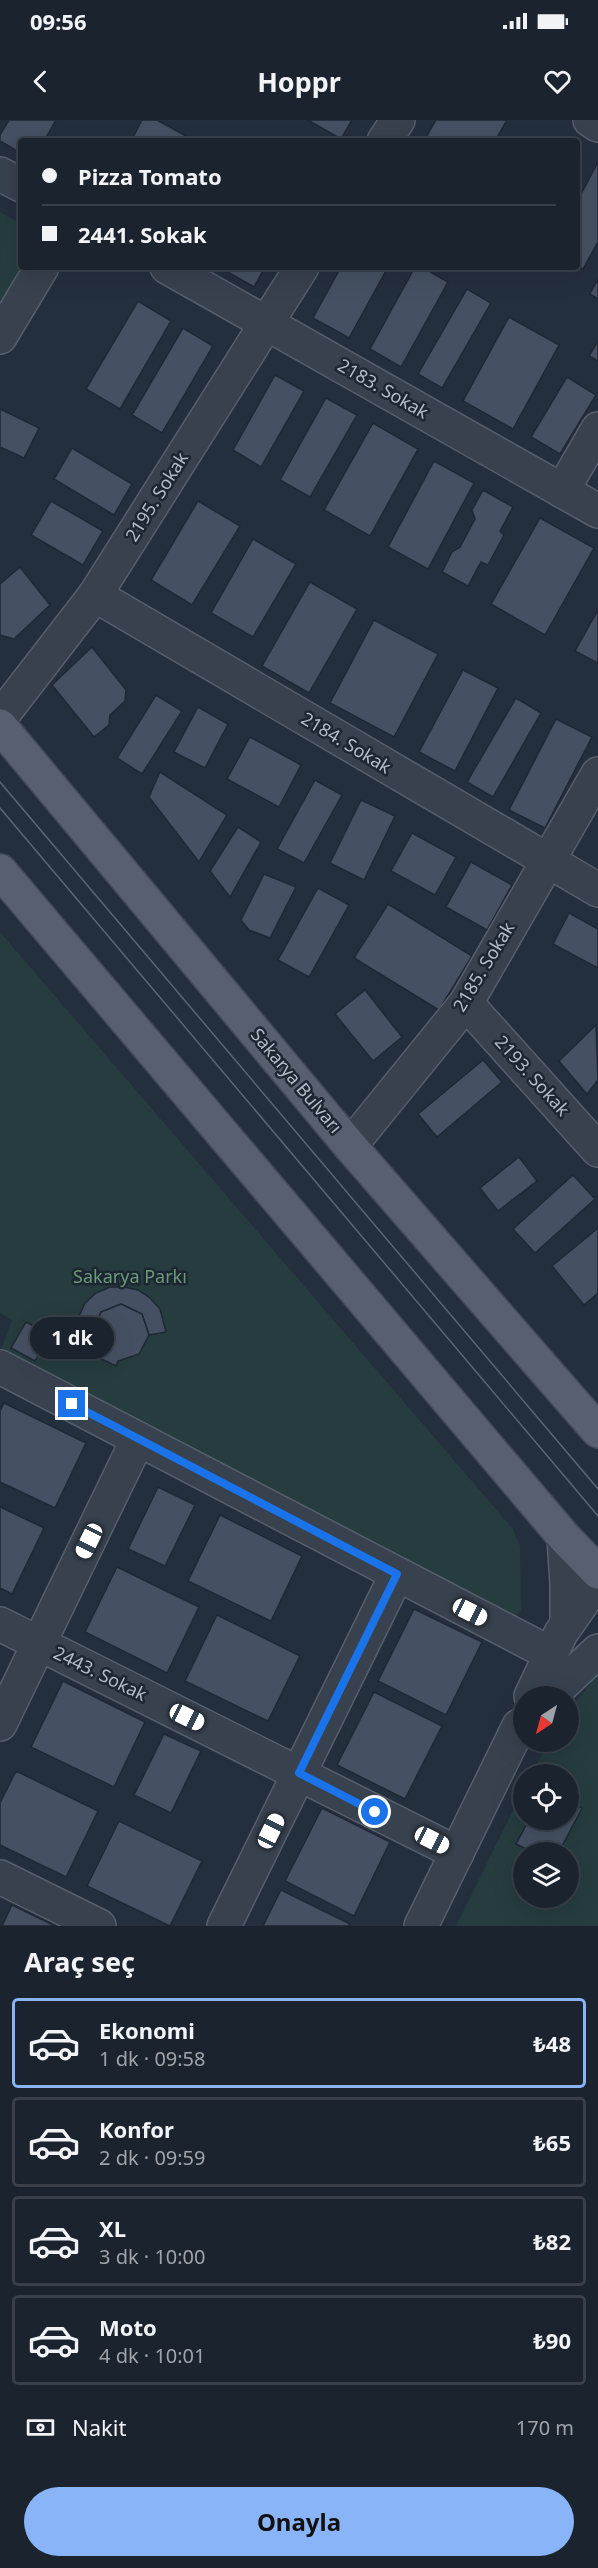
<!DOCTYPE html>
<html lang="tr">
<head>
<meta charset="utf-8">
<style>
  :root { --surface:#1b232e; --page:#242b36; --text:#f1f3f6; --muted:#a0a4aa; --line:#39404a; --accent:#8ab4f8 }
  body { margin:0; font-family:"Noto Sans",sans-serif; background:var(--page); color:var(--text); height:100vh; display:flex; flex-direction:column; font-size:22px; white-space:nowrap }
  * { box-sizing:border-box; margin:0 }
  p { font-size:20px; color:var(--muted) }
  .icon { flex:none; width:33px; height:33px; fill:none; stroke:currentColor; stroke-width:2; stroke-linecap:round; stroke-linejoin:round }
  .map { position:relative; height:1806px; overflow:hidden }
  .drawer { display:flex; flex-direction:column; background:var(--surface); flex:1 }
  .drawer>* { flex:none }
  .top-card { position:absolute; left:18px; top:18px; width:562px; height:132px; border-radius:6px; box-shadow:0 6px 24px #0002,0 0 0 2px var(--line); display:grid; align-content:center; height:132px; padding:0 24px; background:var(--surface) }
  .needle { width:39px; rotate:216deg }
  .controls { position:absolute; left:513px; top:1566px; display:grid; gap:12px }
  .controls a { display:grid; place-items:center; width:66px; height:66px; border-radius:50%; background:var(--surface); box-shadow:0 6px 24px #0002,0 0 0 2px var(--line); font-size:30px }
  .end { position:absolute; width:27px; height:27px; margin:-14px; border:8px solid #1a73e8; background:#fff; box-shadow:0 0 0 3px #fff }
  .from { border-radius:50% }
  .bubble { position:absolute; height:42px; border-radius:21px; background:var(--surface); box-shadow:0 6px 24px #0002,0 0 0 2px var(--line); font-size:20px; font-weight:700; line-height:42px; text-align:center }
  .car { position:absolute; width:18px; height:36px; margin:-18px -9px; border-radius:8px; box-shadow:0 0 4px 2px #0007; background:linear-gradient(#fff 24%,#345 0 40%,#fff 0 76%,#345 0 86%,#fff 0) }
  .top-card b { display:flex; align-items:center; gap:21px; height:57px; font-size:22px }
  .top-card b+b { border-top:2px solid var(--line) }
  .top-card i { width:15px; height:15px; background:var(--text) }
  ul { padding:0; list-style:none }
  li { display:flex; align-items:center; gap:18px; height:90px; margin:0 12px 9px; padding:0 12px; border:3px solid var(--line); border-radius:6px }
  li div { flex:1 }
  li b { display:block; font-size:22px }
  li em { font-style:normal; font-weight:700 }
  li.current { border-color:var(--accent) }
  li>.icon { width:54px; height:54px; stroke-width:1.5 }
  h2 { padding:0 24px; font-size:27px; line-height:72px }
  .pay { display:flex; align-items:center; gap:15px; height:66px; padding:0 24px; font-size:22px }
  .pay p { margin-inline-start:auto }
  .primary-button { display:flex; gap:12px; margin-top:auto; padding:12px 24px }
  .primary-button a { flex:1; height:69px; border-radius:36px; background:var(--accent); color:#111; font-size:24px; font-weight:700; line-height:69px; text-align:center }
  .status { display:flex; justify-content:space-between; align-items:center; height:42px; padding:0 30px; background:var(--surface); direction:ltr }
  .status svg { height:16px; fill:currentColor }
  header { display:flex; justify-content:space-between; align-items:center; height:78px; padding:0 24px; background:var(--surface); font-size:27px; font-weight:700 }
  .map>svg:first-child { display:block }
  .green { fill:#263c3f; fill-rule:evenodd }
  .building { fill:#455162; stroke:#1f2835; stroke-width:1.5 }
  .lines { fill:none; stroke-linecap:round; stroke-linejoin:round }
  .minor-casing { stroke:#565f6c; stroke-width:36 }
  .major-casing { stroke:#414a57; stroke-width:36 }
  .minor { stroke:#38414e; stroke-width:33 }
  .major { stroke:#56606e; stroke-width:33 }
  .tram { stroke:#5a6575; stroke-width:1.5 }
  .route { stroke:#1a73e8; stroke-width:8 }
  .labels { text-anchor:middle; stroke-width:5; stroke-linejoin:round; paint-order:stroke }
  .street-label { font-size:18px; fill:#b4bcc9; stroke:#1d2633 }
  .park-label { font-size:18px; fill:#6b9a76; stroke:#1d2633 }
</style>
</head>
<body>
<div class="status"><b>09:56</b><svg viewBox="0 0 49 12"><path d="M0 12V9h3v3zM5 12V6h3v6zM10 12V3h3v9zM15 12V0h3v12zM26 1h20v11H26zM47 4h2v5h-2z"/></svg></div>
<header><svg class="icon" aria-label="back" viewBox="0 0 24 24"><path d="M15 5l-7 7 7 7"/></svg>Hoppr<svg class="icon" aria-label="heart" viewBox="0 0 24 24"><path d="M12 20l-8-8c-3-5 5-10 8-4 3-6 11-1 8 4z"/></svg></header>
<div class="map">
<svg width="598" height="1806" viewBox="0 0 598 1806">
  <rect width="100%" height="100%" fill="#242f3e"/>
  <!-- green -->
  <g class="green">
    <path d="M0,92L21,104V147H23L0,185Z"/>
    <path d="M0,812L513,1409L520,1426L521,1490L515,1498L0,1233L12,1200L0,1193Z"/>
    <path d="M598,1555V1806H456L523,1670L524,1700H568V1654H531L549,1622H568L569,1589ZM524,1732H568V1778H524Z"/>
  </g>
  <!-- building -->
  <g class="building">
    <path d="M9,0H56L44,21H21V33L0,21V15Z"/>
    <path d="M142,0H157L186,16L183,21H131Z"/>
    <path d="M308,0H352L341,19Z"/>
    <path d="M436,0H507L495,21H424Z"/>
    <path d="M598,42V122L583,149L578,146V80Z"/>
    <path d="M219,147H265L254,167Z"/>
    <path d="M341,147H388L349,218L313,198Z"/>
    <path d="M415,147H422L448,162L401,247L370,229Z"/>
    <path d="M598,159V179L590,174Z"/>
    <path d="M467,169L491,183L442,268L418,254Z"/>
    <path d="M138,181L171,201L120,289L86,269Z"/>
    <path d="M509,197L559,225L513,309L463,281Z"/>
    <path d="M183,208L213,226L162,313L132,295Z"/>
    <path d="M598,221V241L589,236Z"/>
    <path d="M275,255L304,271L261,347L233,330Z"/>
    <path d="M567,257L596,275L560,334L531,317Z"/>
    <path d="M326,278L357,295L310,377L280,360Z"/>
    <path d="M0,289L39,308L24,338L0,327Z"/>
    <path d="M373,303L418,329L370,416L324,390Z"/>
    <path d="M72,328L132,364L114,395L54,359Z"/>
    <path d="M434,341L474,363L428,449L388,427Z"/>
    <path d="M483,370L513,387L500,411L504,415L488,445L481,442L468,466L442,452L452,432L460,427L475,399L472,390Z"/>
    <path d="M51,381L103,411L83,445L31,415Z"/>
    <path d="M198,381L240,406L192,485L151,460Z"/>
    <path d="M540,398L594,428L545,515L491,484Z"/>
    <path d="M253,419L296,444L253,517L211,493Z"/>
    <path d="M20,447L50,485L14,519L0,515V464Z"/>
    <path d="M310,462L357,489L309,573L262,546Z"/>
    <path d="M598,490V543L575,531Z"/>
    <path d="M374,500L438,534L394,617L330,583Z"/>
    <path d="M92,527L126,570L125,581L110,595L109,605L94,617L52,565Z"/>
    <path d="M463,550L498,568L455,651L419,632Z"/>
    <path d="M156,575L182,591L142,654L117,638Z"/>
    <path d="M516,578L541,593L493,677L467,662Z"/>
    <path d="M198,587L228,604L205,648L174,632Z"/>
    <path d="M556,599L592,617L545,708L509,690Z"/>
    <path d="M250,617L301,645L279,687L227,659Z"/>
    <path d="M160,652L227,695L199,742L149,677Z"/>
    <path d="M315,660L342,675L304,743L277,729Z"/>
    <path d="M361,680L395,696L364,760L330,743Z"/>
    <path d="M238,707L261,722L230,777L210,751Z"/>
    <path d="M412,713L456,737L435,775L391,751Z"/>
    <path d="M471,742L512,765L487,810L446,787Z"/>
    <path d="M264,754L296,767L270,818L249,810L241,800Z"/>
    <path d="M318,768L349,785L309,857L278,840Z"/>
    <path d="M388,784L472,836L439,890L354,838Z"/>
    <path d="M569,793L598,809V848L553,824Z"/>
    <path d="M365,870L402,917L373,941L335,894Z"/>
    <path d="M596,905L598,960L587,974L559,941Z"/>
    <path d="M483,940L502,962L437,1017L418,994Z"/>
    <path d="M519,1037L537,1061L498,1091L480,1068Z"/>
    <path d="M573,1055L595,1079L535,1133L513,1109Z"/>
    <path d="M598,1108V1173L584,1185L552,1146Z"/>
    <path d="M110,1167H124L138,1170L150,1178L160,1189L166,1212L149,1215L142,1194L121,1184L101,1192L93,1211L76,1203L85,1183L96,1173Z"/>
    <path d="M121,1184L142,1194L149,1215L139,1234L118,1241L116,1246L97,1237L100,1231L93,1211L101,1192Z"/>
    <path d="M26,1202L44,1211L38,1223L43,1226L35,1241L11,1228Z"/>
    <path d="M4,1283L86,1323L55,1388L0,1362V1291Z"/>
    <path d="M158,1367L195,1385L165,1446L128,1429Z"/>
    <path d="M0,1387L44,1408L12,1474L0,1468Z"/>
    <path d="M220,1395L302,1436L271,1501L188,1461Z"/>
    <path d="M117,1447L199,1487L167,1553L85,1512Z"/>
    <path d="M414,1489L482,1522L446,1595L378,1561Z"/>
    <path d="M217,1495L300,1536L268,1601L185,1561Z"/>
    <path d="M63,1561L145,1602L114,1667L31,1627Z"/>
    <path d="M374,1572L442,1606L405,1679L337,1645Z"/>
    <path d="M164,1614L201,1631L171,1693L134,1675Z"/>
    <path d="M16,1651L98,1691L66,1757L0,1725V1683Z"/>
    <path d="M568,1680L582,1688L559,1732H532L516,1724L529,1700H568Z"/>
    <path d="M322,1688L390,1722L354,1796L285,1761Z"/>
    <path d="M119,1701L202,1741L170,1806L87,1766Z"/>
    <path d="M281,1770L350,1804L348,1806H263Z"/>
    <path d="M12,1785L55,1806H2Z"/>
  </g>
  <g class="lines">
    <defs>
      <g id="minor">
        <path d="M590,0L598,5"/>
        <path d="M384,21L398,0"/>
        <path d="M0,54L21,65"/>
        <path d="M167,147L598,391"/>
        <path d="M0,217L42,147"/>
        <path d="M562,371L598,309"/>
        <path d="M95,475L598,770"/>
        <path d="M0,598L95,475L302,147"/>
        <path d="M466,883L598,1030"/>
        <path d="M350,1026L466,883L598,654"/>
        <path d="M0,1247L551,1534"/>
        <path d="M564,1417L567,1464V1503"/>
        <path d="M0,1504L457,1733"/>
        <path d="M531,1576L561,1513L598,1460"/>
        <path d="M550,1576L598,1531"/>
        <path d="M0,1604L138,1319"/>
        <path d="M0,1757L99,1806"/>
        <path d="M224,1806L397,1454"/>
        <path d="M421,1806L519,1606"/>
      </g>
      <g id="major">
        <path d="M0,606L350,1026L598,1311"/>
        <path d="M0,751L564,1417L598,1452"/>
      </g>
    </defs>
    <!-- minor casing -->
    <use href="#minor" class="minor-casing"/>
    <!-- major casing -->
    <use href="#major" class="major-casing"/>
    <!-- minor -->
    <use href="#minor" class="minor"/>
    <!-- major -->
    <use href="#major" class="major"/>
    <!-- tram -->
    <g class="tram">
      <path d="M0,662L598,1369"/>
      <path d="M0,688L598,1396"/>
    </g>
  </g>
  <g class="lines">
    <!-- route -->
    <path class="route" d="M72,1284L397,1454L299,1653L375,1692"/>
  </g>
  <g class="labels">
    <!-- street labels -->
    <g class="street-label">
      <text transform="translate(383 269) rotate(30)" y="6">2183. Sokak</text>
      <text transform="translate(157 377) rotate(-58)" y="6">2195. Sokak</text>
      <text transform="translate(346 623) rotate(31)" y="6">2184. Sokak</text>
      <text transform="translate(484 847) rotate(-59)" y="6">2185. Sokak</text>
      <text transform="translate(532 956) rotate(48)" y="6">2193. Sokak</text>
      <text transform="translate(296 961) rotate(50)" y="6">Sakarya Bulvarı</text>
      <text transform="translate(100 1554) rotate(26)" y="6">2443. Sokak</text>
    </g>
    <!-- park labels -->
    <g class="park-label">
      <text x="130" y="1163">Sakarya Parkı</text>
    </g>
  </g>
</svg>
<div class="controls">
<a><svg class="needle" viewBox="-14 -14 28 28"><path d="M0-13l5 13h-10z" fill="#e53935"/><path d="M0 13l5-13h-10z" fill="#a0a4aa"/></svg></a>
<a><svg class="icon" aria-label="locate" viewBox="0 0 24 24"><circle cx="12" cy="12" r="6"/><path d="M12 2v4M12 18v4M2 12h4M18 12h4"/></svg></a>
<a><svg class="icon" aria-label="layers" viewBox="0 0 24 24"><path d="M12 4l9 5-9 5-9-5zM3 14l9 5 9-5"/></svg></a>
</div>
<i class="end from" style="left:375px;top:1692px"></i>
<i class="end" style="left:72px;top:1284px"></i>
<div class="bubble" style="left:30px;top:1197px;width:84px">1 dk</div>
<i class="car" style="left:89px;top:1421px;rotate:206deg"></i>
<i class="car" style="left:470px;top:1492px;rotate:117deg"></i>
<i class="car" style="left:187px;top:1597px;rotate:116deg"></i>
<i class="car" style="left:271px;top:1711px;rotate:26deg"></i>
<i class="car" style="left:432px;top:1720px;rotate:117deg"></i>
<div class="top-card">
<b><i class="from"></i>Pizza Tomato</b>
<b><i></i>2441. Sokak</b>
</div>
</div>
<section class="drawer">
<h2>Araç seç</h2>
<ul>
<li class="current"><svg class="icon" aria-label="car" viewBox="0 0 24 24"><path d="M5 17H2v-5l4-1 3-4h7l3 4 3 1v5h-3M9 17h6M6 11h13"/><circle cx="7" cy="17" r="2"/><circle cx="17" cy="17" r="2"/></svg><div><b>Ekonomi</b><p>1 dk · 09:58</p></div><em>₺48</em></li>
<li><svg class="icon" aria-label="car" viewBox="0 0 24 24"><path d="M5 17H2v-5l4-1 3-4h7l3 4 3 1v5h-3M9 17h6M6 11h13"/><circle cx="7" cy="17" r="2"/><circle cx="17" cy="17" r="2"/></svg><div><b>Konfor</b><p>2 dk · 09:59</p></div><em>₺65</em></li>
<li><svg class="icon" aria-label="car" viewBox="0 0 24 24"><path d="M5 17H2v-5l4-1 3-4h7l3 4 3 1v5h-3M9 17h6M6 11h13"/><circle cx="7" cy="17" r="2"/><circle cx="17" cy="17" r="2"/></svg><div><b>XL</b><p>3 dk · 10:00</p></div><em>₺82</em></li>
<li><svg class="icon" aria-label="car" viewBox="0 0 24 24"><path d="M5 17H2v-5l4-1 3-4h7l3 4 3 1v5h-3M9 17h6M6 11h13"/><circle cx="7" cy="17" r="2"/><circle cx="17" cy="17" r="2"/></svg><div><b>Moto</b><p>4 dk · 10:01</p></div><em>₺90</em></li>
</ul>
<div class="pay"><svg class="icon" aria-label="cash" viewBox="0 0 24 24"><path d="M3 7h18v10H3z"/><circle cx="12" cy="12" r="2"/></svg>Nakit<p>170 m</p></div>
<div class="primary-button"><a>Onayla</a></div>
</section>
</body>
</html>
